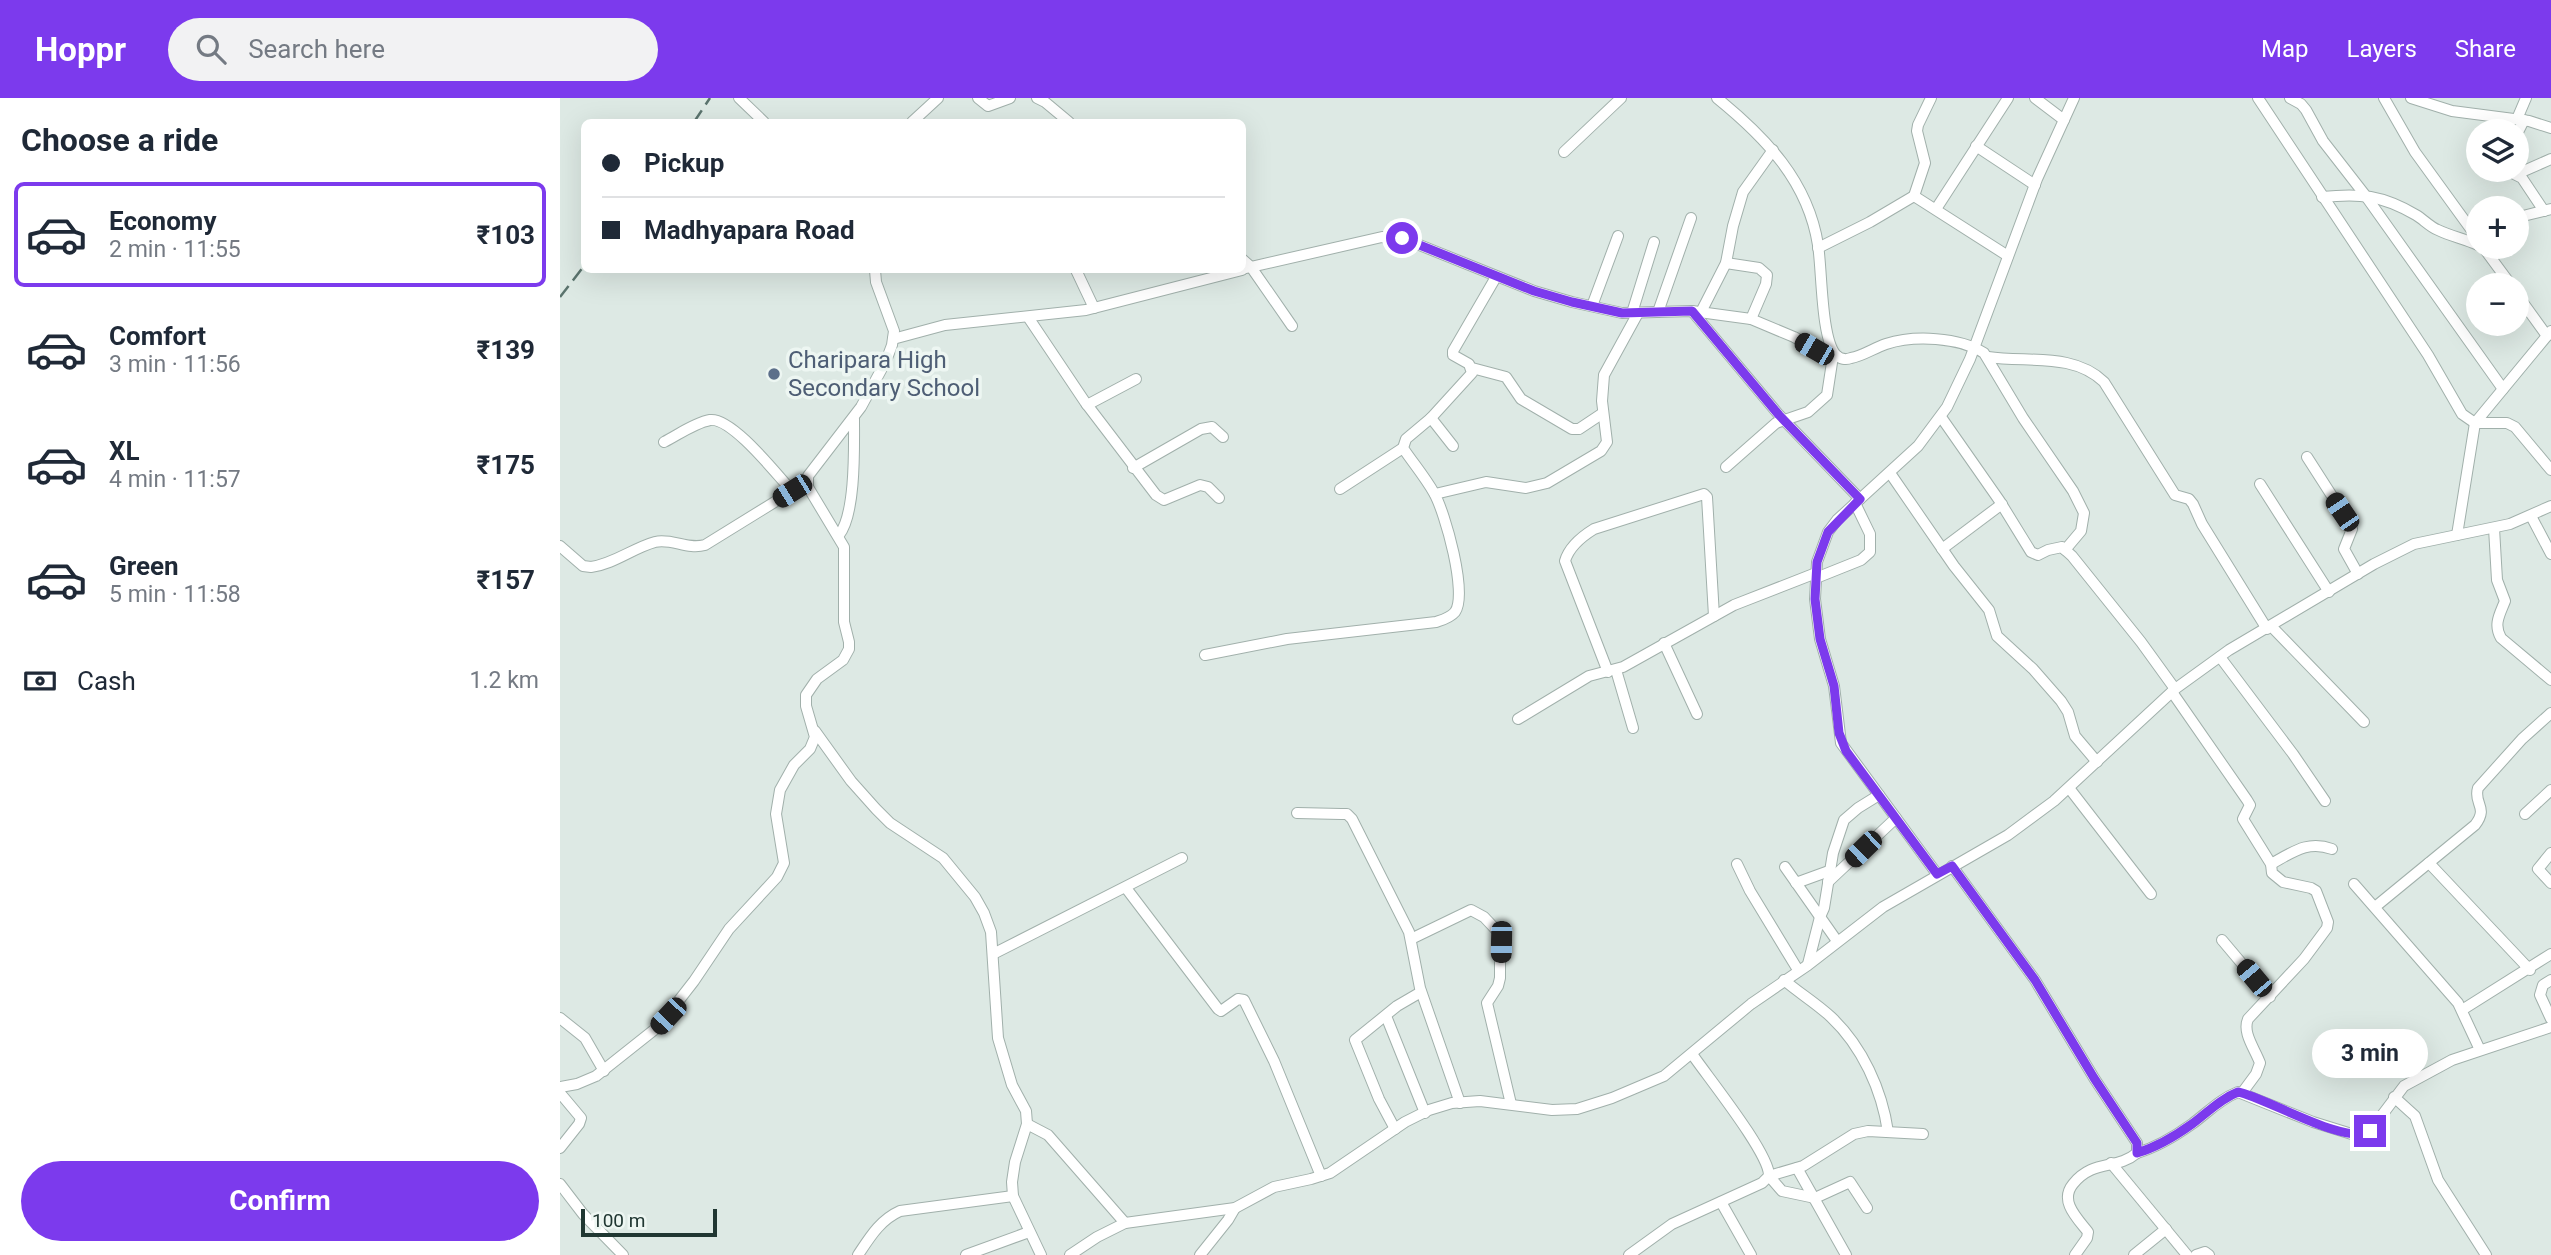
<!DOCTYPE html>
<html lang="en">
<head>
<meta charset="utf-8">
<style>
  :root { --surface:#fff; --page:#f2f2f3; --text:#1f2937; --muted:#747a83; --line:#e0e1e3; --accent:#7c3aed }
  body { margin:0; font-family:Roboto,sans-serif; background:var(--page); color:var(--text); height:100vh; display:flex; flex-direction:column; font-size:26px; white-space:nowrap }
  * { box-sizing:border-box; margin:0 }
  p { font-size:23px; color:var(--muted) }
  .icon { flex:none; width:38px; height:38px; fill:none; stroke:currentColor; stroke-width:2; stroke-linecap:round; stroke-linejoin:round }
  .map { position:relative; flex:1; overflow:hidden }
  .sheet { display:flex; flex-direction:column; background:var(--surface); width:560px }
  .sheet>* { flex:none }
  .guide { position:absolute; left:21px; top:21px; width:665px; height:154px; border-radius:10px; box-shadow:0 7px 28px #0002; display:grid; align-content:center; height:154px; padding:0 21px; background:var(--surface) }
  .controls { position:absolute; left:1906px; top:21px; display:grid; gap:14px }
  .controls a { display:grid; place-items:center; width:63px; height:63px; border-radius:50%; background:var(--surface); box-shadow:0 7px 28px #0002; font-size:35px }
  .scale { position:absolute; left:21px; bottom:18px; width:136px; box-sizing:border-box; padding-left:7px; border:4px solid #203732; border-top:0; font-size:19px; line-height:24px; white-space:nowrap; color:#203732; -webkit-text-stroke:5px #edf6f2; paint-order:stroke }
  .end { position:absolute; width:32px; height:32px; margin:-16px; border:9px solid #7c3aed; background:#fff; box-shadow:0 0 0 4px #fff }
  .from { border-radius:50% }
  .bubble { position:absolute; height:49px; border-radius:24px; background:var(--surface); box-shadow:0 7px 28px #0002; font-size:23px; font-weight:700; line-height:49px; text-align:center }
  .car { position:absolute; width:21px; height:42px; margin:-21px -10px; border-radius:9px; box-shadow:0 0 5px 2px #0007; background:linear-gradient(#222 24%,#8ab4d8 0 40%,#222 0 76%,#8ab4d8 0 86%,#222 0) }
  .guide b { display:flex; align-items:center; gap:24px; height:66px; font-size:26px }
  .guide b+b { border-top:2px solid var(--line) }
  .guide i { width:18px; height:18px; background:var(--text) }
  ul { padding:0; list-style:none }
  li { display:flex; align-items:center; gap:21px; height:105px; margin:0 14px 10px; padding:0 7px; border:4px solid transparent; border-radius:10px }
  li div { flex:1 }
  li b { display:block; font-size:26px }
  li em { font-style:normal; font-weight:700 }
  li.active { border-color:var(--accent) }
  li>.icon { width:63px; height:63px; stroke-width:1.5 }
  h2 { padding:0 21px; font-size:32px; line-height:84px }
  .pay { display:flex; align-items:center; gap:18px; height:77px; padding:0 21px; font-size:26px }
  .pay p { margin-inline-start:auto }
  .cta { display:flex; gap:14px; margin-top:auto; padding:14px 21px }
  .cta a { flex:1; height:80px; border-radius:42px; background:var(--accent); color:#fff; font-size:28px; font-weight:700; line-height:80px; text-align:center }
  header { display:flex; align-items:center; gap:42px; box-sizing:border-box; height:98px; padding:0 35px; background:var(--accent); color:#fff }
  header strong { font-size:33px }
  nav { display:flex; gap:38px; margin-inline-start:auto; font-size:24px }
  .search { width:490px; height:63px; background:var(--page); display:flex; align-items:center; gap:18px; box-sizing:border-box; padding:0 24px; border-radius:38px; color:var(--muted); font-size:26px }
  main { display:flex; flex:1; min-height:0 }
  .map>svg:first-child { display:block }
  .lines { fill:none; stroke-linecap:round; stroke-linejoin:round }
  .minor-casing { stroke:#a1b0ab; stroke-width:12 }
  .minor { stroke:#fff; stroke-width:10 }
  .rail { stroke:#5a736d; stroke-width:2.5; stroke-dasharray:14 7; stroke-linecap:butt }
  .route { stroke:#7c3aed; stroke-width:9 }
  .service-dot { fill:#5c6f8a; stroke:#edf6f2; stroke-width:2.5 }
  .labels { text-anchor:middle; stroke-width:7; stroke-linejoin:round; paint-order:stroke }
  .service-label { font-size:24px; fill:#4e5e75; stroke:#edf6f2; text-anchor:start }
</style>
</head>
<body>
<header>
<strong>Hoppr</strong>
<div class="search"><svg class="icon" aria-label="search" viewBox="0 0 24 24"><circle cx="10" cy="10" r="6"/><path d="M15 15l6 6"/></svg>Search here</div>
<nav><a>Map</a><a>Layers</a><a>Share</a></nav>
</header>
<main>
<section class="sheet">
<h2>Choose a ride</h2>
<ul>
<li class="active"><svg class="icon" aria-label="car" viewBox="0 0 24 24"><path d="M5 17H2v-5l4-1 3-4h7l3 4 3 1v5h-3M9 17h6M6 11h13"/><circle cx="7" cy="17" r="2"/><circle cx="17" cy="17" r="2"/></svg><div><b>Economy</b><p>2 min · 11:55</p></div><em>₹103</em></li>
<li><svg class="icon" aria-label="car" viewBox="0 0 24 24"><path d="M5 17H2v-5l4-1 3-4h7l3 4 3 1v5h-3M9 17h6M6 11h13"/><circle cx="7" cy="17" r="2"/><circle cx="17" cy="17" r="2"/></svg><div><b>Comfort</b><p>3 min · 11:56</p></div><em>₹139</em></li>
<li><svg class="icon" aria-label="car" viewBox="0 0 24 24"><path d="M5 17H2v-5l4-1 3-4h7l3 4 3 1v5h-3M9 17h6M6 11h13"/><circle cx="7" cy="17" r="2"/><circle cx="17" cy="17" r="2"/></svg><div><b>XL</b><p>4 min · 11:57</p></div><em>₹175</em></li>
<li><svg class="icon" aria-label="car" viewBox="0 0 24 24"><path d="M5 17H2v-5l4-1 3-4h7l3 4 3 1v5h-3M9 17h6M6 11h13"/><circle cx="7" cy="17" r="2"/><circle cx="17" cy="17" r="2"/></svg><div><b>Green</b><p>5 min · 11:58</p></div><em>₹157</em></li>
</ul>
<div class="pay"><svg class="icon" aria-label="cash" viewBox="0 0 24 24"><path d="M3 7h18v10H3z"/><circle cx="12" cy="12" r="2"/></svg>Cash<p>1.2 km</p></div>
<div class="cta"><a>Confirm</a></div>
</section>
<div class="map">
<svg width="1991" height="1157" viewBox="0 0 1991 1157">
  <rect width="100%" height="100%" fill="#dde9e4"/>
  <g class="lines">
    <defs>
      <g id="minor">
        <path d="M179,0L204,24"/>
        <path d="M418,0L428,8L450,0"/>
        <path d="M477,0L485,4L509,24"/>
        <path d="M1157,0C1205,39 1248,83 1258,147C1262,171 1261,241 1276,257C1280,261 1286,262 1291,260C1303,258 1314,250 1326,246C1354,237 1399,239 1424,255L1463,320L1513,393L1524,415L1521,433L1505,452"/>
        <path d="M1475,0L1504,22"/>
        <path d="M1698,0L1868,257L1902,316L1915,325H1947L1955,329L1991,372"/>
        <path d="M1730,0L1741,6L1746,12L1763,43L1805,97L1943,291"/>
        <path d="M1824,0L1855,54L1918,141"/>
        <path d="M1851,0L1892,13L1969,23L1991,30"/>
        <path d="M1957,21L1966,0"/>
        <path d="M352,24L378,0"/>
        <path d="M1956,38L1964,22"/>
        <path d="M1416,48L1475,87"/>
        <path d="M1004,54L1061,0"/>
        <path d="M1946,72L1962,80L1984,113"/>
        <path d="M1957,76L1991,61"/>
        <path d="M1354,98L1365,65L1357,33L1358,27L1371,0"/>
        <path d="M1762,99C1800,95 1822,97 1856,117C1863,121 1870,129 1878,132C1890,138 1905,141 1918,147"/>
        <path d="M1376,111L1448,0"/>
        <path d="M1963,118L1991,111"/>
        <path d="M1923,149L1951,187"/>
        <path d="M1258,150L1310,124L1354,98L1448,158"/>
        <path d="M682,161L691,169L732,228"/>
        <path d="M1166,165L1199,170L1207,177L1206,186L1191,221"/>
        <path d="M682,171L822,139L842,140L974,193L1012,204L1062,215L1132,213L1191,221L1234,239L1269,258H1277"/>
        <path d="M516,172L534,210"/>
        <path d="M1956,195L1987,238"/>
        <path d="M1032,208L1058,138"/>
        <path d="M1132,213L1219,317L1300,401"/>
        <path d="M1098,214L1131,120"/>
        <path d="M1141,214L1166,165L1173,128L1183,94L1213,52"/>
        <path d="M1072,215L1094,144"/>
        <path d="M468,219L525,304L596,397L604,402L640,387L648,389L659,400"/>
        <path d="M333,241L385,227L526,212L682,172"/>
        <path d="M1428,259C1467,265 1513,254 1544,284L1615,397L1629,401L1633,406L1642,426L1707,531"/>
        <path d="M912,270L946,279L961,301L1012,331H1019L1043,315"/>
        <path d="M527,307L576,281"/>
        <path d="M1381,319L1439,402L1471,454L1478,457L1488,452L1502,449L1512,458L1581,544L1615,591"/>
        <path d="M871,320L893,348"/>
        <path d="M104,344C118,337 134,325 150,322C172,319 217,377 232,393"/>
        <path d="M1747,359L1790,426L1792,431L1784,451L1798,476"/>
        <path d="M1166,369L1216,325L1248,314L1267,297L1273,258"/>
        <path d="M573,370L641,331L652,329L663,339"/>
        <path d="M1330,375L1394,468L1429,512L1437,538L1473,571L1501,603L1508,614L1515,638L1537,664"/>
        <path d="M1700,386L1769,494"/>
        <path d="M780,391L843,350"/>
        <path d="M875,396L926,384L966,390L987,385L1041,353L1047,344L1042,303L1044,277L1078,215"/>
        <path d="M1971,418L1991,456"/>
        <path d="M1934,430L1937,482L1945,503C1940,516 1933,526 1941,540L1991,582"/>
        <path d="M279,437C296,416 294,348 294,321"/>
        <path d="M1897,437L1915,325L1991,233"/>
        <path d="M0,448L23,468L31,469C54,466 73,450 95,444C112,440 127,452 145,447L247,384"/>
        <path d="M1382,451L1442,406"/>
        <path d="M1256,480L1301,462L1310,454V436L1295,405"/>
        <path d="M1711,528L1804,624"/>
        <path d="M1104,545L1137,616"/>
        <path d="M645,557L727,541L876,524C882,522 890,520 895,514C908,496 885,414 874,395C865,379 853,365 843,350L846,341L871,320L912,275L909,266L893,257V253L936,179"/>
        <path d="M1660,559L1733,656L1765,703"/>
        <path d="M1056,572L1073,630"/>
        <path d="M1048,574L1005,463C1009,449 1021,439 1034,431L1144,396L1147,399L1154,518"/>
        <path d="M1612,594L1687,702L1690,707L1683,721L1711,766L1712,775L1723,784L1751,790L1756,793L1768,824L1767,830L1744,861L1688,921C1682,935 1695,951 1700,965L1696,976L1682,995"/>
        <path d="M958,621L1029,578L1063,569L1174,507L1256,475"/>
        <path d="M255,633L291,683L316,711L330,725L383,760L415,799L424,815L431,834L438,940L452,987L466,1013L467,1026L455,1064L452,1084L453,1098L481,1157"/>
        <path d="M1509,690L1591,796"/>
        <path d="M737,715L781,716H787L792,721L849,834L860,890L900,1005"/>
        <path d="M1965,716L1991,692"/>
        <path d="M1991,755L1978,771L1991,785"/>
        <path d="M1869,765L1970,872"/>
        <path d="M1177,766L1190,793L1238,872"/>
        <path d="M1711,766C1733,754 1748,742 1772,751"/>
        <path d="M1392,768L1475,882L1534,980L1577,1045V1055C1557,1072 1533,1061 1513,1086C1499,1103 1517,1120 1528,1134L1527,1140L1515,1157"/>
        <path d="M1225,769L1277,843"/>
        <path d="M1377,776L1281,645L1274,588L1260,541L1255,501L1257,464L1268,434L1277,422L1358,348L1387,309L1410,261L1477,81L1514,0"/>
        <path d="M1268,784L1336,720"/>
        <path d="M1236,785L1269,773"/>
        <path d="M1794,786L1898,905L1920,952"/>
        <path d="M566,790L658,911L661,913L678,901L684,902L714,963L761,1078"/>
        <path d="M1815,809L1915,727C1929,709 1913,706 1918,690L1962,641L1991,615"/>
        <path d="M851,841L911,812L924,819L940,836V880L938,888L927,905L951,1006"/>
        <path d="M1662,842L1710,899"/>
        <path d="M433,856L622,760"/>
        <path d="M1248,866L1260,819L1264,810L1273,755L1284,722L1298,710L1319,697"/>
        <path d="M1224,882C1239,895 1256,905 1271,919C1302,948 1322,992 1328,1034"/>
        <path d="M1991,882L1983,887L1980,897L1991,921"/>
        <path d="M1902,912L1991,856"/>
        <path d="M826,918L865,1015"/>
        <path d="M0,920L25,940L44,973"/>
        <path d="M0,989L17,986L36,978L99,928L134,883L169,831L217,779L224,765L216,716L220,692L234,667L250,651L255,639L246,608V597L257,581L283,562L289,551V544L284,524V449L248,389V378L301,309L326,263L332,247L334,233L316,184L315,172"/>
        <path d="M0,995L21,1020L19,1026L0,1050"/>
        <path d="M1834,999L1855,1018L1878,1082L1926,1157"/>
        <path d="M467,1026L488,1037L565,1125"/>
        <path d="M835,1031L819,1001L795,942L837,908L861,894"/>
        <path d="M1577,1055C1597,1049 1614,1039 1632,1026C1647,1015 1660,1001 1678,994L1753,1024L1798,1038L1810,1033L1844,988L1892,962L1991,929"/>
        <path d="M1551,1065L1627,1157"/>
        <path d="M1237,1070L1286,1157"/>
        <path d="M0,1086L23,1116L63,1157"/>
        <path d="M1161,1104L1191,1157"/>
        <path d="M1307,1110L1290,1084L1255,1100L1222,1093L1209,1078L1243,1068L1294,1036L1308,1033L1363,1036"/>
        <path d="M298,1157C310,1139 320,1122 340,1113L453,1098"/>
        <path d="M406,1157L469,1134"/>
        <path d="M510,1157L537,1139L565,1125L675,1110L714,1089L751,1081L770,1075L845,1024L869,1012L892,1005L920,1003L992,1012L1017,1011L1052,1000L1104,978L1191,906L1248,867L1323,809L1448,737L1494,703L1615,591L1669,552L1814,466L1854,446L1950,426L1991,408"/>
        <path d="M640,1157L668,1122L675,1110"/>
        <path d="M1069,1157L1112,1126L1202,1085L1209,1078C1210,1056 1147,978 1132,956"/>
        <path d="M1574,1157L1606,1131"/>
        <path d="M1636,1157L1645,1154L1649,1157"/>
      </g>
    </defs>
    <!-- minor casing -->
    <use href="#minor" class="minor-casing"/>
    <!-- minor -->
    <use href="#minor" class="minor"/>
    <!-- rail -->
    <g class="rail">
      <path d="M134,24L150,0"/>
      <path d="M0,199L24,168"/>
    </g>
  </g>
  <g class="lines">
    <!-- route -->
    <path class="route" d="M842,140L974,193L1012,204L1062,215L1132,213L1219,317L1300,401L1268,434L1257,464L1255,501L1260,541L1274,588L1279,635L1286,653L1377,776L1392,768L1475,882L1534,980L1577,1045V1055C1597,1049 1614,1039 1632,1026C1647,1015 1660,1001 1678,994C1705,999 1788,1049 1810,1033"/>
  </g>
  <!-- markers -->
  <circle class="service-dot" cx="214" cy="276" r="7"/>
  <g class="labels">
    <!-- service labels -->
    <g class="service-label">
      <text x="228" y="270">Charipara High<tspan x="228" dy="28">Secondary School</tspan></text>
    </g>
  </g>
</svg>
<div class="controls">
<a><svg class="icon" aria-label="layers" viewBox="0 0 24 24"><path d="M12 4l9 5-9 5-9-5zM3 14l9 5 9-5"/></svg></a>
<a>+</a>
<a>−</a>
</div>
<div class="scale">100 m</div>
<i class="end from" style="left:842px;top:140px"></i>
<i class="end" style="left:1810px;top:1033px"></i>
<div class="bubble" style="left:1752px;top:931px;width:116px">3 min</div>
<i class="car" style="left:1254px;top:251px;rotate:300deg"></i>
<i class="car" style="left:232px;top:393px;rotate:238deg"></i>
<i class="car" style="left:1782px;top:414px;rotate:326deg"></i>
<i class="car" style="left:1303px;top:751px;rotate:226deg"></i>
<i class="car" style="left:941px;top:844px;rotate:181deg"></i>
<i class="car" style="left:1694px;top:880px;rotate:320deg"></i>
<i class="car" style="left:108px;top:918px;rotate:223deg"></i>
<div class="guide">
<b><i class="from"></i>Pickup</b>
<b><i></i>Madhyapara Road</b>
</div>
</div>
</main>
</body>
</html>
